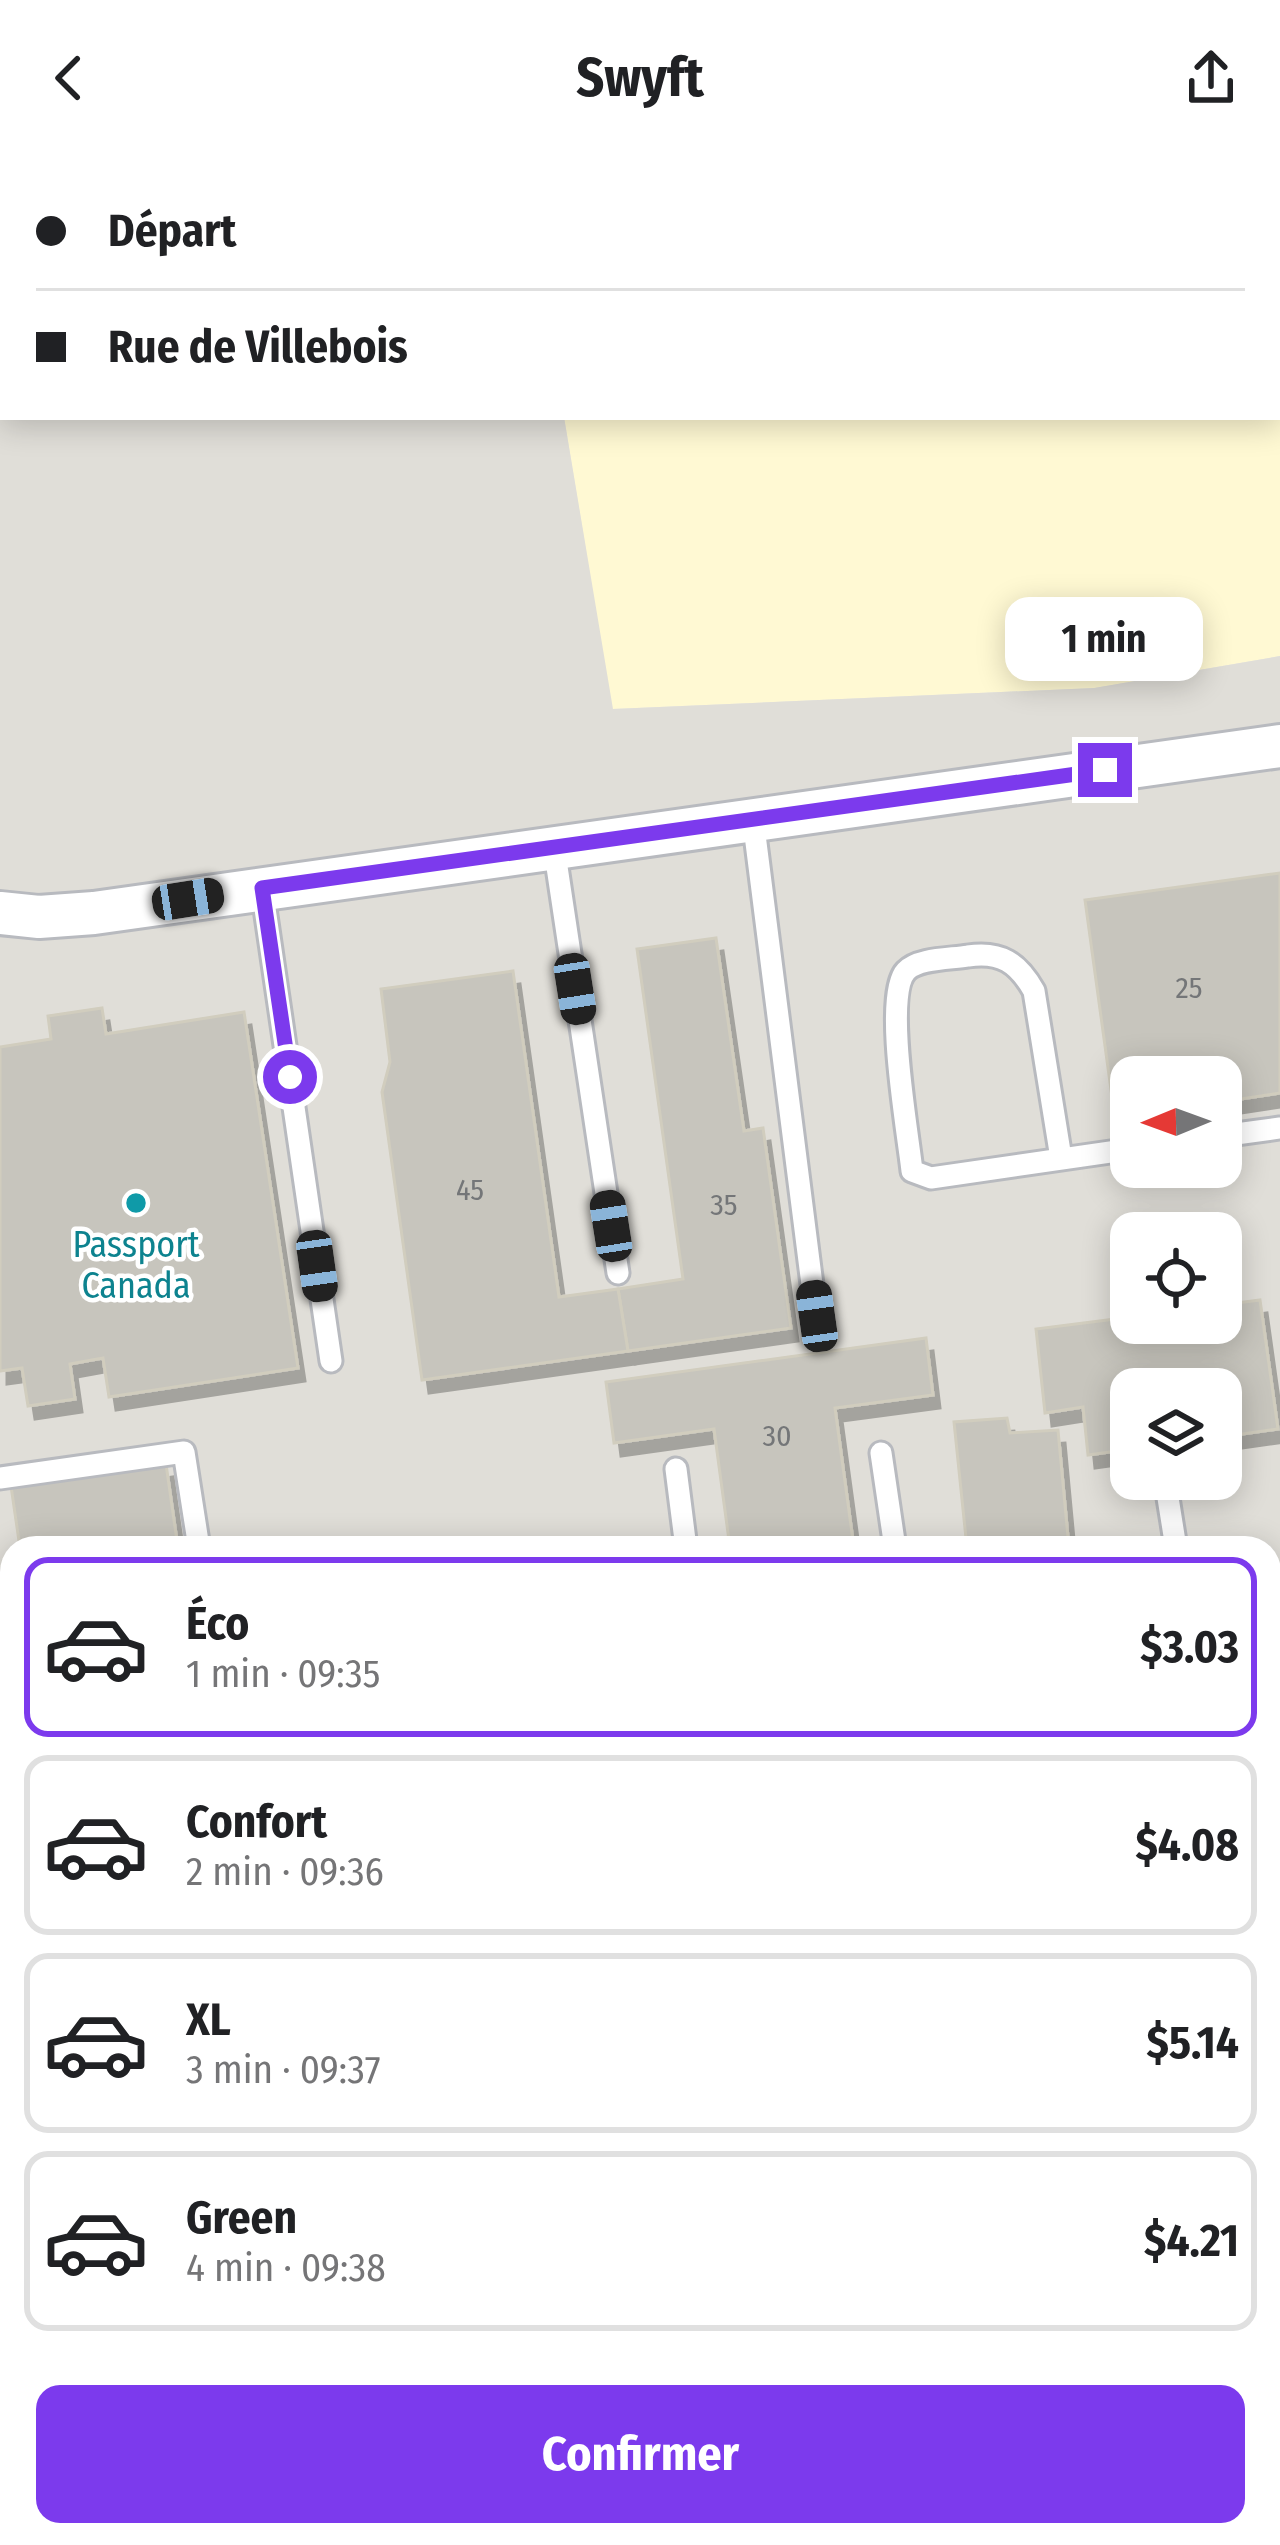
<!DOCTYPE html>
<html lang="fr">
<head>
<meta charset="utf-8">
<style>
  :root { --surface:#fff; --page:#f2f2f2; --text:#202124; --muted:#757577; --line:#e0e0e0; --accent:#7c3aed }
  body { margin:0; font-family:"Fira Sans Condensed",sans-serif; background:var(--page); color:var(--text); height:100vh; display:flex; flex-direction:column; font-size:45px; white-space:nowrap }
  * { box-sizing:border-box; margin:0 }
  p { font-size:39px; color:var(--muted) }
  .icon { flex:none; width:66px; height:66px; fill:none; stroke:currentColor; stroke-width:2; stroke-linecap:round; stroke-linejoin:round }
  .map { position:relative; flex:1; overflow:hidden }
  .side { position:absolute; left:0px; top:1380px; width:1281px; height:1011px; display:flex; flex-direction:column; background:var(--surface); border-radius:36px 36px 0 0; box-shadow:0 6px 30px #0003 }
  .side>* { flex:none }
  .hud { position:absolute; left:0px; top:0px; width:1281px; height:264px; box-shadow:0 6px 30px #0003; display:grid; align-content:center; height:264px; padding:0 36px; background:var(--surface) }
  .needle { width:78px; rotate:269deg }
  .buttons { position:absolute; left:1110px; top:900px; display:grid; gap:24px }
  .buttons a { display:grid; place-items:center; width:132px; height:132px; border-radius:24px; background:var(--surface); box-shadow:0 6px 30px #0003; font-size:60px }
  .end { position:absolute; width:54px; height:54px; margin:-27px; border:15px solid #7c3aed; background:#fff; box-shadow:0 0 0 6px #fff }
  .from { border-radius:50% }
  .bubble { position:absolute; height:84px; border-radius:24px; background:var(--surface); box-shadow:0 6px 30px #0003; font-size:39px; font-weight:700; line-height:84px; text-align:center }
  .car { position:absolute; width:36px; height:72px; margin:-36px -18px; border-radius:15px; box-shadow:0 0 9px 3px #0007; background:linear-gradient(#222 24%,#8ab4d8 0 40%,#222 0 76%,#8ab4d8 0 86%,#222 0) }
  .hud b { display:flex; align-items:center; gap:42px; height:114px; font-size:45px }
  .hud b+b { border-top:3px solid var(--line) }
  .hud i { width:30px; height:30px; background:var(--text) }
  ul { padding:21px 0 0; list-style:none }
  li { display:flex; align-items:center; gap:36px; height:180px; margin:0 24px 18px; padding:0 12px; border:6px solid var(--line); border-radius:24px }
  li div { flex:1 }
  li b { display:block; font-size:45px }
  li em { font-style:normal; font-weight:700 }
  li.active { border-color:var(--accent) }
  li>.icon { width:108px; height:108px; stroke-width:1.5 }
  .cta { display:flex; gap:24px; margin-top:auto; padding:24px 36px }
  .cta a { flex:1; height:138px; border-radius:24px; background:var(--accent); color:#fff; font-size:48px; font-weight:700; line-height:138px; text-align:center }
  header { display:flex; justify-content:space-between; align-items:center; height:156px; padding:0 36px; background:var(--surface); font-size:54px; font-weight:700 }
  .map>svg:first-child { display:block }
  .commercial { fill:#fff9d3 }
  .industrial { fill:#e0ded8; fill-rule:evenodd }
  .green { fill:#bbe5c0 }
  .building { fill:#c7c5bd; stroke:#d1cdbe; stroke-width:3; filter:url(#shadow) }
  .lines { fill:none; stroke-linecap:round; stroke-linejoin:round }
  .service-casing { stroke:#b8babf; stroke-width:27 }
  .minor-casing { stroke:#b8babf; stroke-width:48 }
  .service { stroke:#fff; stroke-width:21 }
  .minor { stroke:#fff; stroke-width:42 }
  .route { stroke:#7c3aed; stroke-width:15 }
  .culture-dot { fill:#0f9aa8; stroke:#fff; stroke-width:4.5 }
  .labels { text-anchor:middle; stroke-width:9; stroke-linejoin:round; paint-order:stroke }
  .number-label { font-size:30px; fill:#747678 }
  .culture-label { font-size:36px; fill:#0d838f; stroke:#fff }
</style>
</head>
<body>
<header><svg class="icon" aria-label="back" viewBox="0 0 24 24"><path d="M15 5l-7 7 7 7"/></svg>Swyft<svg class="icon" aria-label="share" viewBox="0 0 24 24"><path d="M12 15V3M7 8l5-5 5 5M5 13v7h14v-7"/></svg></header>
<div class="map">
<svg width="1280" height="2389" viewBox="0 0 1280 2389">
  <defs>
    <filter id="shadow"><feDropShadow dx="7" dy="13" stdDeviation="0" flood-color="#0004"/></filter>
  </defs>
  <rect width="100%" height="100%" fill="#ecebe0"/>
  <!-- commercial -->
  <path class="commercial" d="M520,0H1280V500L1095,532L612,553L564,261H1278V3Z"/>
  <!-- industrial -->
  <path class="industrial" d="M0,0H520L521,3H3V261H564L613,553L1094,532L1280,500V2200L1269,2202V1392H12V2379H67L0,2389ZM1131,921H1221V1011H1131ZM1131,1077H1221V1167H1131ZM1131,1233H1221V1323H1131Z"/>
  <!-- green -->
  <path class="green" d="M1280,2200V2389H0L67,2379H1269V2202Z"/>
  <!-- building -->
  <g class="building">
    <path d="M0,0H80L81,3H3L0,79Z"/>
    <rect x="1056" y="0" width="190" height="3"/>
    <path d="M1280,717V937L1221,946V921H1131V960L1115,963L1085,744Z"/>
    <path d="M716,782L744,975L763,972L791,1172L628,1195L618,1133L683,1123L637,793Z"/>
    <path d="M513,815L559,1141L618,1133L628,1195L422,1224L382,936L390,906L381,833Z"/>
    <path d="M102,852L106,878L244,856L298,1212L109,1241L103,1202L70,1208L75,1243L28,1250L22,1212L0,1215V891L51,883L48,860Z"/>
    <path d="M1260,1144L1278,1273L1221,1281V1233H1131V1293L1088,1299L1083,1251L1045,1257L1036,1173L1131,1161V1167H1221V1149Z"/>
    <path d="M926,1182L933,1239L835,1252L854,1392H730L714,1273L614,1287L606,1226Z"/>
    <path d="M1007,1262L1010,1277L1058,1274L1069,1392H967L954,1266Z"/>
    <path d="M166,1308L178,1392H20L11,1330Z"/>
    <path d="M1280,1935V2014L1269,2015V1936Z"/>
    <path d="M2,1969L12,2042V2361L0,2363Z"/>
  </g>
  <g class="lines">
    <defs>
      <g id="service">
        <path d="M582,0V3"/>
        <path d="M1278,77H1280"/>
        <path d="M753,663L816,1160"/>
        <path d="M554,691L618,1117"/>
        <path d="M262,732L331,1205"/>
        <path d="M1221,980L1280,972"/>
        <path d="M1061,1002L1034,835C1018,807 1001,795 968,800C951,803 918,802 906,815C883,839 908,977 912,1015L931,1022L1131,993"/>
        <path d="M881,1297L895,1392"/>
        <path d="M676,1313L686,1392"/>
        <path d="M0,1322L184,1296L199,1392"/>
        <path d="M1165,1323L1176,1392"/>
        <path d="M0,1505L12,1597"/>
        <path d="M1269,1808L1280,1806"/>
      </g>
      <g id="minor">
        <path d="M0,757L39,761L94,757L1280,590"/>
        <path d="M1269,1658L1280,1657"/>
        <path d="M0,1843L12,1841"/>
      </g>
    </defs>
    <!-- service casing -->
    <use href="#service" class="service-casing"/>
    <!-- minor casing -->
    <use href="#minor" class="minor-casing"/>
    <!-- service -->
    <use href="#service" class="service"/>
    <!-- minor -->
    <use href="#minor" class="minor"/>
  </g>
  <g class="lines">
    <!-- route -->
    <path class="route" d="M290,921L262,732L1105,614"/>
  </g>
  <!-- markers -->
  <circle class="culture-dot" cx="136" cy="1047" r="12"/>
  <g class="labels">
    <!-- number labels -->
    <g class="number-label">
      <text x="1189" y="842">25</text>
      <text x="470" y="1044">45</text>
      <text x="724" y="1059">35</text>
      <text x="777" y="1290">30</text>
    </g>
    <!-- culture labels -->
    <g class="culture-label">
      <text x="136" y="1101">Passport<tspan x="136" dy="41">Canada</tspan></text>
    </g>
  </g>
</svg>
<div class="buttons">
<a><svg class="needle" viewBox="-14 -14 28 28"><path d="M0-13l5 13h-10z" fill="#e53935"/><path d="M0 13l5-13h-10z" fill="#757577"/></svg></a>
<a><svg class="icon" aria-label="locate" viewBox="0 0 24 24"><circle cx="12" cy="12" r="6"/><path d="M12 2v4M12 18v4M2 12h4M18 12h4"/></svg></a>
<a><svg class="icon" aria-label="layers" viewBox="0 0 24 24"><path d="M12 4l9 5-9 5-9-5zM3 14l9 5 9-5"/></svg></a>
</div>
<i class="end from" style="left:290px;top:921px"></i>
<i class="end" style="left:1105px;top:614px"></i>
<div class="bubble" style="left:1005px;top:441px;width:198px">1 min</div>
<i class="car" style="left:188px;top:743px;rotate:81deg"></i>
<i class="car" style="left:575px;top:833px;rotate:171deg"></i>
<i class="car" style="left:611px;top:1070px;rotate:351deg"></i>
<i class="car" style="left:317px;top:1110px;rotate:172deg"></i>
<i class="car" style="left:817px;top:1160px;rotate:352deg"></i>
<div class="hud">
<b><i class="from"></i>Départ</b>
<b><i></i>Rue de Villebois</b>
</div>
<section class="side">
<ul>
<li class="active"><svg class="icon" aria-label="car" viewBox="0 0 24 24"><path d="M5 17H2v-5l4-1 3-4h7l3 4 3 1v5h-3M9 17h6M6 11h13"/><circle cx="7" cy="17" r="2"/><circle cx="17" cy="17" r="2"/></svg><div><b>Éco</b><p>1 min · 09:35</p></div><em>$3.03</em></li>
<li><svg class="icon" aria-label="car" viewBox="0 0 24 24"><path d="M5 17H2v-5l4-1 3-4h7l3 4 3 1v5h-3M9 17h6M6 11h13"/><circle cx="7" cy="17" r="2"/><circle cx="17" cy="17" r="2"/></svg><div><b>Confort</b><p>2 min · 09:36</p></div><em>$4.08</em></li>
<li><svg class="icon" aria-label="car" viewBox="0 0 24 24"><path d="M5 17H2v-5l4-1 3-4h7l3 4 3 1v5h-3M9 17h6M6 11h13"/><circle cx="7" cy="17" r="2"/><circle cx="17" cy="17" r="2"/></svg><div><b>XL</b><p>3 min · 09:37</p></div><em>$5.14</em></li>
<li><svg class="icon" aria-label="car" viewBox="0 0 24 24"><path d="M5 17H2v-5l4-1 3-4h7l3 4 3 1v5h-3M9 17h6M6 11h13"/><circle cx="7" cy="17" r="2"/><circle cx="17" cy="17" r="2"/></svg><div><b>Green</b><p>4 min · 09:38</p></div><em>$4.21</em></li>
</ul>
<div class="cta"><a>Confirmer</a></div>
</section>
</div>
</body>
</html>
